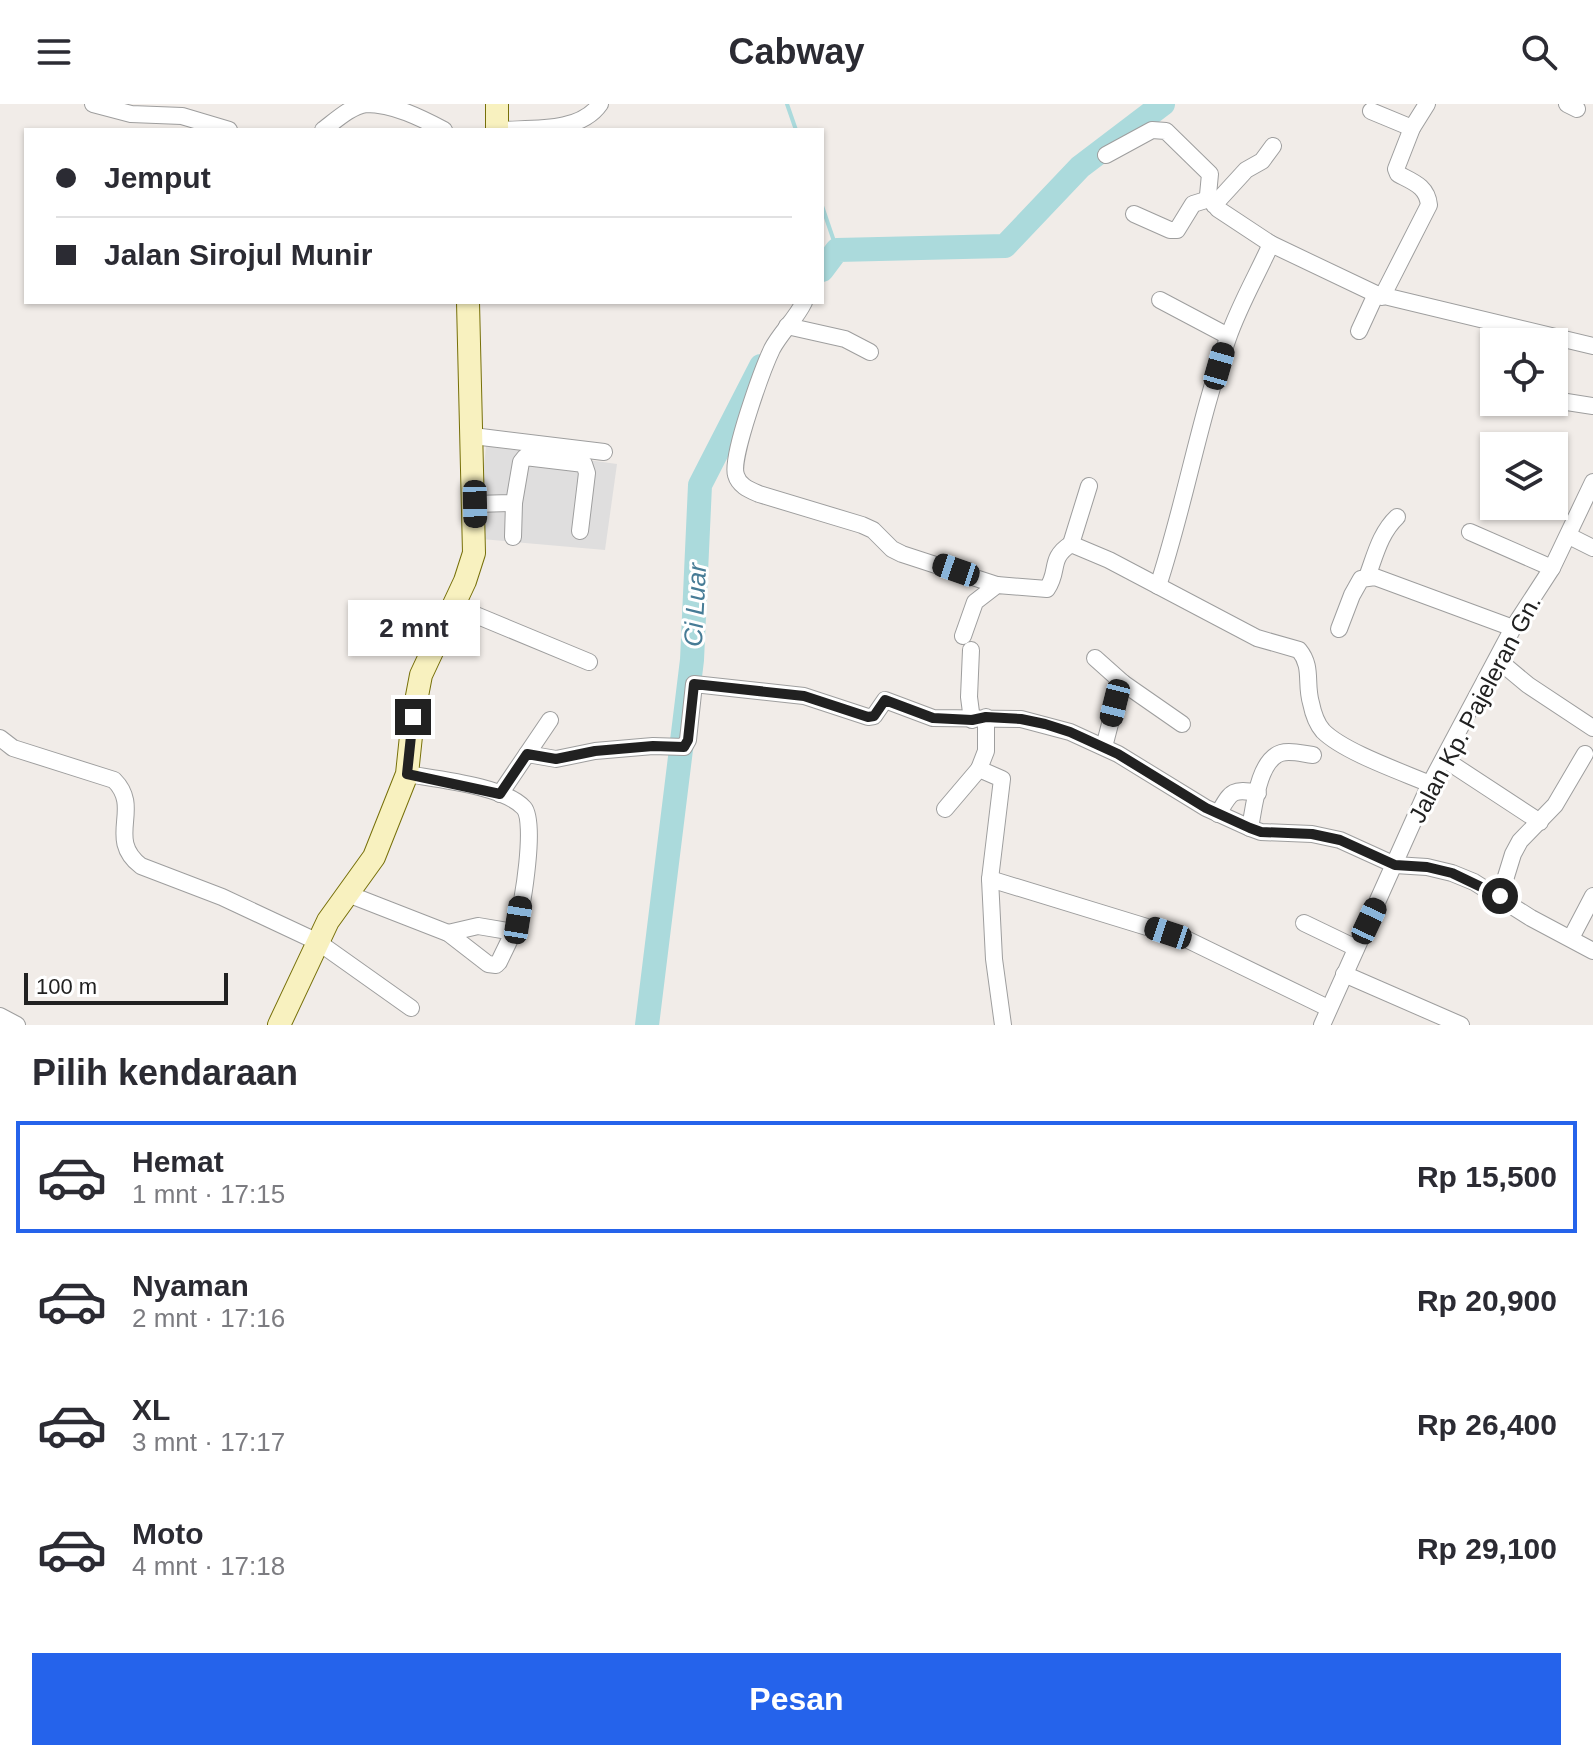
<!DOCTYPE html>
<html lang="id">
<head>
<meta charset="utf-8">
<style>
  :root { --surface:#fff; --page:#f2f2f3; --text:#2b2b33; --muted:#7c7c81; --line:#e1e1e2; --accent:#2563eb }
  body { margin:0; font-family:Helvetica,sans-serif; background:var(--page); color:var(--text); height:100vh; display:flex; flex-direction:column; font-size:30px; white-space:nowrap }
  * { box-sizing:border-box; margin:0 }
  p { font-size:26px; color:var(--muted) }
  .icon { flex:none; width:44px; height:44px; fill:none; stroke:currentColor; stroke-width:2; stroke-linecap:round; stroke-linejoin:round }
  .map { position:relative; height:921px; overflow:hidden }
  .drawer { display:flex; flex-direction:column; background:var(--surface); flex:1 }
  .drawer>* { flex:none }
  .banner { position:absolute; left:24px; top:24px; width:800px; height:176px; border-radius:0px; box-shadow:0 2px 6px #0004; display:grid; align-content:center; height:176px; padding:0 32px; background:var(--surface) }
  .controls { position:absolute; left:1480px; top:224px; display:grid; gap:16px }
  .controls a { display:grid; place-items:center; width:88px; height:88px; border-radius:0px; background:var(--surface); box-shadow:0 2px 6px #0004; font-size:40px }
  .scale { position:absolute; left:24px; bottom:20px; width:204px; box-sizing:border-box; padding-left:8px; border:4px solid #212121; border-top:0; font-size:22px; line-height:28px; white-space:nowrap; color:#212121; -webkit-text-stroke:6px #fff; paint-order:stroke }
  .end { position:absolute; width:36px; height:36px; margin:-18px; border:10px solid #212121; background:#fff; box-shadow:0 0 0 4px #fff }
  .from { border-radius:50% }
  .bubble { position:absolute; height:56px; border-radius:0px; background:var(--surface); box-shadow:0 2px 6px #0004; font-size:26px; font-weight:700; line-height:56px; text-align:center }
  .car { position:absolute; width:24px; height:48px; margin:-24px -12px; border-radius:10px; box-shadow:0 0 6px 2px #0007; background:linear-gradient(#222 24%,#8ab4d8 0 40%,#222 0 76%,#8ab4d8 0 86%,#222 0) }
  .banner b { display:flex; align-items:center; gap:28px; height:76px; font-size:30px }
  .banner b+b { border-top:2px solid var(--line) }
  .banner i { width:20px; height:20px; background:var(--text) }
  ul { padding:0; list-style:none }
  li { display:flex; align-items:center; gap:24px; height:112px; margin:0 16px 12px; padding:0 16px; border:4px solid transparent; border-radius:0px }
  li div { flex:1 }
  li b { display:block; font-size:30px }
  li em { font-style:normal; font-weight:700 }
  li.active { border-color:var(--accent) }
  li>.icon { width:72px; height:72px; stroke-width:1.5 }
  h2 { padding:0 32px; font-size:36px; line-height:96px }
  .action { display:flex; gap:16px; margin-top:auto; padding:16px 32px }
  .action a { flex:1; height:92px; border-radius:0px; background:var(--accent); color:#fff; font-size:32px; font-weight:700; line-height:92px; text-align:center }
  header { display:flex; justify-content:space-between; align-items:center; height:104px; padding:0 32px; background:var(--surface); font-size:36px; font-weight:700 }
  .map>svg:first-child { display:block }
  .residential { fill:#dfdede }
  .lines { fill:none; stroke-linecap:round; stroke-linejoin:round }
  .stream { stroke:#abdadc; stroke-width:4 }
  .river { stroke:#abdadc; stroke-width:24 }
  .street-casing { stroke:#9e9e9e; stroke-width:18 }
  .secondary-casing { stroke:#777009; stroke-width:24 }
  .street { stroke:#fff; stroke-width:16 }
  .secondary { stroke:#f8f1bf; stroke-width:22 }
  .route { stroke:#212121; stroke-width:10 }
  .labels { text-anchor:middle; stroke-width:6; stroke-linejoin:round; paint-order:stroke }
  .street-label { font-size:24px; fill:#212121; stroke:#fff }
  .water-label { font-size:26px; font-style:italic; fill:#477c96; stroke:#fff }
</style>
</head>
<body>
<header><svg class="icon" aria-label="menu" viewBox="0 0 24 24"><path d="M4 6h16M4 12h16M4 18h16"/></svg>Cabway<svg class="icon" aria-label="search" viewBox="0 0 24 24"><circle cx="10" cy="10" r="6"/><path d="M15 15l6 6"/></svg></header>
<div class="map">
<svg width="1593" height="921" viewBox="0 0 1593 921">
  <rect width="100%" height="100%" fill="#f1ece8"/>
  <!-- residential -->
  <path class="residential" d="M486,342L617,360L605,446L481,435V391Z"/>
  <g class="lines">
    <!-- stream -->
    <g class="stream">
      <path d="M787,0L796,26"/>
      <path d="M822,102L837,146"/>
    </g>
    <!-- river -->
    <g class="river">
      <path d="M822,166L837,146L1005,142L1080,63L1163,0"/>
      <path d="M647,921L692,556L700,381L761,262"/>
    </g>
    <defs>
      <g id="street">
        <path d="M93,0L131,10L182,12L229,26"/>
        <path d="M1567,0L1577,5"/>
        <path d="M1371,7L1412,24"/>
        <path d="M323,26C335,17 351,2 366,0C394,0 421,14 444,26"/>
        <path d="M500,26C532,24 580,29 600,0"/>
        <path d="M1106,51L1152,26L1166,27L1210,70L1208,91L1218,105L1271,140L1376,190L1593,242"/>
        <path d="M1214,101L1246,66L1262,57L1273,42"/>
        <path d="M1134,110L1170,126H1177L1193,100L1209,95"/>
        <path d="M1382,193L1429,101C1427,82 1413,78 1398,70L1396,65L1412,24L1427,0"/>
        <path d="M1160,196L1228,232"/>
        <path d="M804,198C796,215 781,228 772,245C763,264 730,354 736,371C739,382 750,386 759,390L862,421L873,426L892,445L902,450L997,481"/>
        <path d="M787,222L845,235L870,248"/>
        <path d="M1359,227L1376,190"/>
        <path d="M1554,296L1593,302"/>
        <path d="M473,332L604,348"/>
        <path d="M475,400L514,399L521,358L525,353L584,360L587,369L580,427"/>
        <path d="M1470,428L1552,464"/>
        <path d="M1569,432L1593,444"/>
        <path d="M513,433L514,399"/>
        <path d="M1071,440L1089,382"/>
        <path d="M1367,473C1375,452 1380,429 1397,413"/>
        <path d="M1158,482C1185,400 1199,315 1228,234C1239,202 1257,171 1271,140"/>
        <path d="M454,502L589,558"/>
        <path d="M1339,525L1352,491L1361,475L1375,473L1513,524"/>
        <path d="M963,532L975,498L997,481L1047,485C1060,466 1048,455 1071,440L1109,456L1257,534L1299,546C1313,563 1305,579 1311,599C1313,609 1316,619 1323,627C1344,648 1402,668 1430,680"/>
        <path d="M971,546L969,593L972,616"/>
        <path d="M1095,554L1123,579"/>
        <path d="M1498,556L1528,581L1593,624"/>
        <path d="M986,613V647L979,665L1002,675L990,775L994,855L1003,921"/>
        <path d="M0,634L13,644L114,676C143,705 105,734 141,762L222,793L318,838L411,904"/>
        <path d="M1104,643L1118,589L1123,579L1182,620"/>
        <path d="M527,650L556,655L595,647L653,642L684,643L688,636L694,580L804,592L868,613L874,612L885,596L933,614L1021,615L1070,628L1118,650L1206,704L1250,724L1261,728L1312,730L1340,736L1395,761L1427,763L1452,769L1474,778L1531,814L1593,847"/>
        <path d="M1444,655L1540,718"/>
        <path d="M500,690L550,616"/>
        <path d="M945,705L979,665"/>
        <path d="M1218,710C1231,688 1231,684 1258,689"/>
        <path d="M1250,724C1254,704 1258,656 1281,649C1291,646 1303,650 1313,651"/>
        <path d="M990,775L1186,835L1328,904"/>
        <path d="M348,790L448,829L488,860L496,861L499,858C505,845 512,832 517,819C523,800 536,718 524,704C505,682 435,675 407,670"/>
        <path d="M1500,792L1513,750L1520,737L1555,701L1585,650"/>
        <path d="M1304,819L1356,844"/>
        <path d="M448,829L478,822L513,828"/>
        <path d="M1571,834L1593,792"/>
        <path d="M1344,870L1461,921"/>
        <path d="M0,912L17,921"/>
        <path d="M1322,921L1430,680L1513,524L1552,464L1593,378"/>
      </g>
      <g id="secondary">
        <path d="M497,26V0"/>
        <path d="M279,921L328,817L374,753L407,670L413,613L421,571L465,477L474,449L468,198"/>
      </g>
    </defs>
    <!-- street casing -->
    <use href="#street" class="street-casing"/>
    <!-- secondary casing -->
    <use href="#secondary" class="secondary-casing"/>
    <!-- street -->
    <use href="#street" class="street"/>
    <!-- secondary -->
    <use href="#secondary" class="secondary"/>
  </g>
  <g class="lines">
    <!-- route -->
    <path class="route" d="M413,613L407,670L500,690L527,650L556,655L595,647L653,642L684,643L688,636L694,580L804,592L868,613L874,612L885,596L933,614L972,616L986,613L1021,615L1045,620L1070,628L1118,650L1206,704L1250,724L1261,728L1312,730L1340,736L1395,761L1427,763L1452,769L1500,792"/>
  </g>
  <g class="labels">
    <!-- street labels -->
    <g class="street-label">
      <text transform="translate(1475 605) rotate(-62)" y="8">Jalan Kp. Pajeleran Gn.</text>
    </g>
    <!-- water labels -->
    <g class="water-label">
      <text transform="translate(695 501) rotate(-87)" y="9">Ci Luar</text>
    </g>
  </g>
</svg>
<div class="controls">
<a><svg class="icon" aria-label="locate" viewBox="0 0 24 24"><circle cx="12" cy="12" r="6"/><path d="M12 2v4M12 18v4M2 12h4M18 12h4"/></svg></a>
<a><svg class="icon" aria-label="layers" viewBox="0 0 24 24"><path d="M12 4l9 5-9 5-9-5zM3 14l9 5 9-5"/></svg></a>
</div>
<div class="scale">100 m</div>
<i class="end from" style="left:1500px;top:792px"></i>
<i class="end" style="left:413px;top:613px"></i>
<div class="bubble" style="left:348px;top:496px;width:132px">2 mnt</div>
<i class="car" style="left:1219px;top:262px;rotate:16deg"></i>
<i class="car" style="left:475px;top:400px;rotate:179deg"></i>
<i class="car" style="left:956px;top:466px;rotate:289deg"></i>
<i class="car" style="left:1115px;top:599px;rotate:194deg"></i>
<i class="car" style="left:518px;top:816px;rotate:9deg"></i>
<i class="car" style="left:1369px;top:817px;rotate:25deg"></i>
<i class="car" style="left:1168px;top:829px;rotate:288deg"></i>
<div class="banner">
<b><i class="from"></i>Jemput</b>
<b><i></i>Jalan Sirojul Munir</b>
</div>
</div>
<section class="drawer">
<h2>Pilih kendaraan</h2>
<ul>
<li class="active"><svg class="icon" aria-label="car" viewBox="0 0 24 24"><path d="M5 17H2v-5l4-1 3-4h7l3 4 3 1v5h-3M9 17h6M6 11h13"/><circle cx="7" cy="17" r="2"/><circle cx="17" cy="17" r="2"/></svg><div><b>Hemat</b><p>1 mnt · 17:15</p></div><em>Rp 15,500</em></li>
<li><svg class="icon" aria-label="car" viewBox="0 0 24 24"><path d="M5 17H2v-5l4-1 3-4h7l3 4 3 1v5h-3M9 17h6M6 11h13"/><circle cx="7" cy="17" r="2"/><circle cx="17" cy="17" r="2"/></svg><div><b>Nyaman</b><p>2 mnt · 17:16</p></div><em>Rp 20,900</em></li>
<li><svg class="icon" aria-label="car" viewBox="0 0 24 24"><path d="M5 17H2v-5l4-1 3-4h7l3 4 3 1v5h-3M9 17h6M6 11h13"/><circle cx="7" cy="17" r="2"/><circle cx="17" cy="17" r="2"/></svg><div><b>XL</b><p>3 mnt · 17:17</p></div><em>Rp 26,400</em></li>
<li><svg class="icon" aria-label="car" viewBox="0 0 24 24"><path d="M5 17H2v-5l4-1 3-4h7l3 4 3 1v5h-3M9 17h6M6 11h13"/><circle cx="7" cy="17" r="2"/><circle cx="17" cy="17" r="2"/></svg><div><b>Moto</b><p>4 mnt · 17:18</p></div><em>Rp 29,100</em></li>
</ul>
<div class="action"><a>Pesan</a></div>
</section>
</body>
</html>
